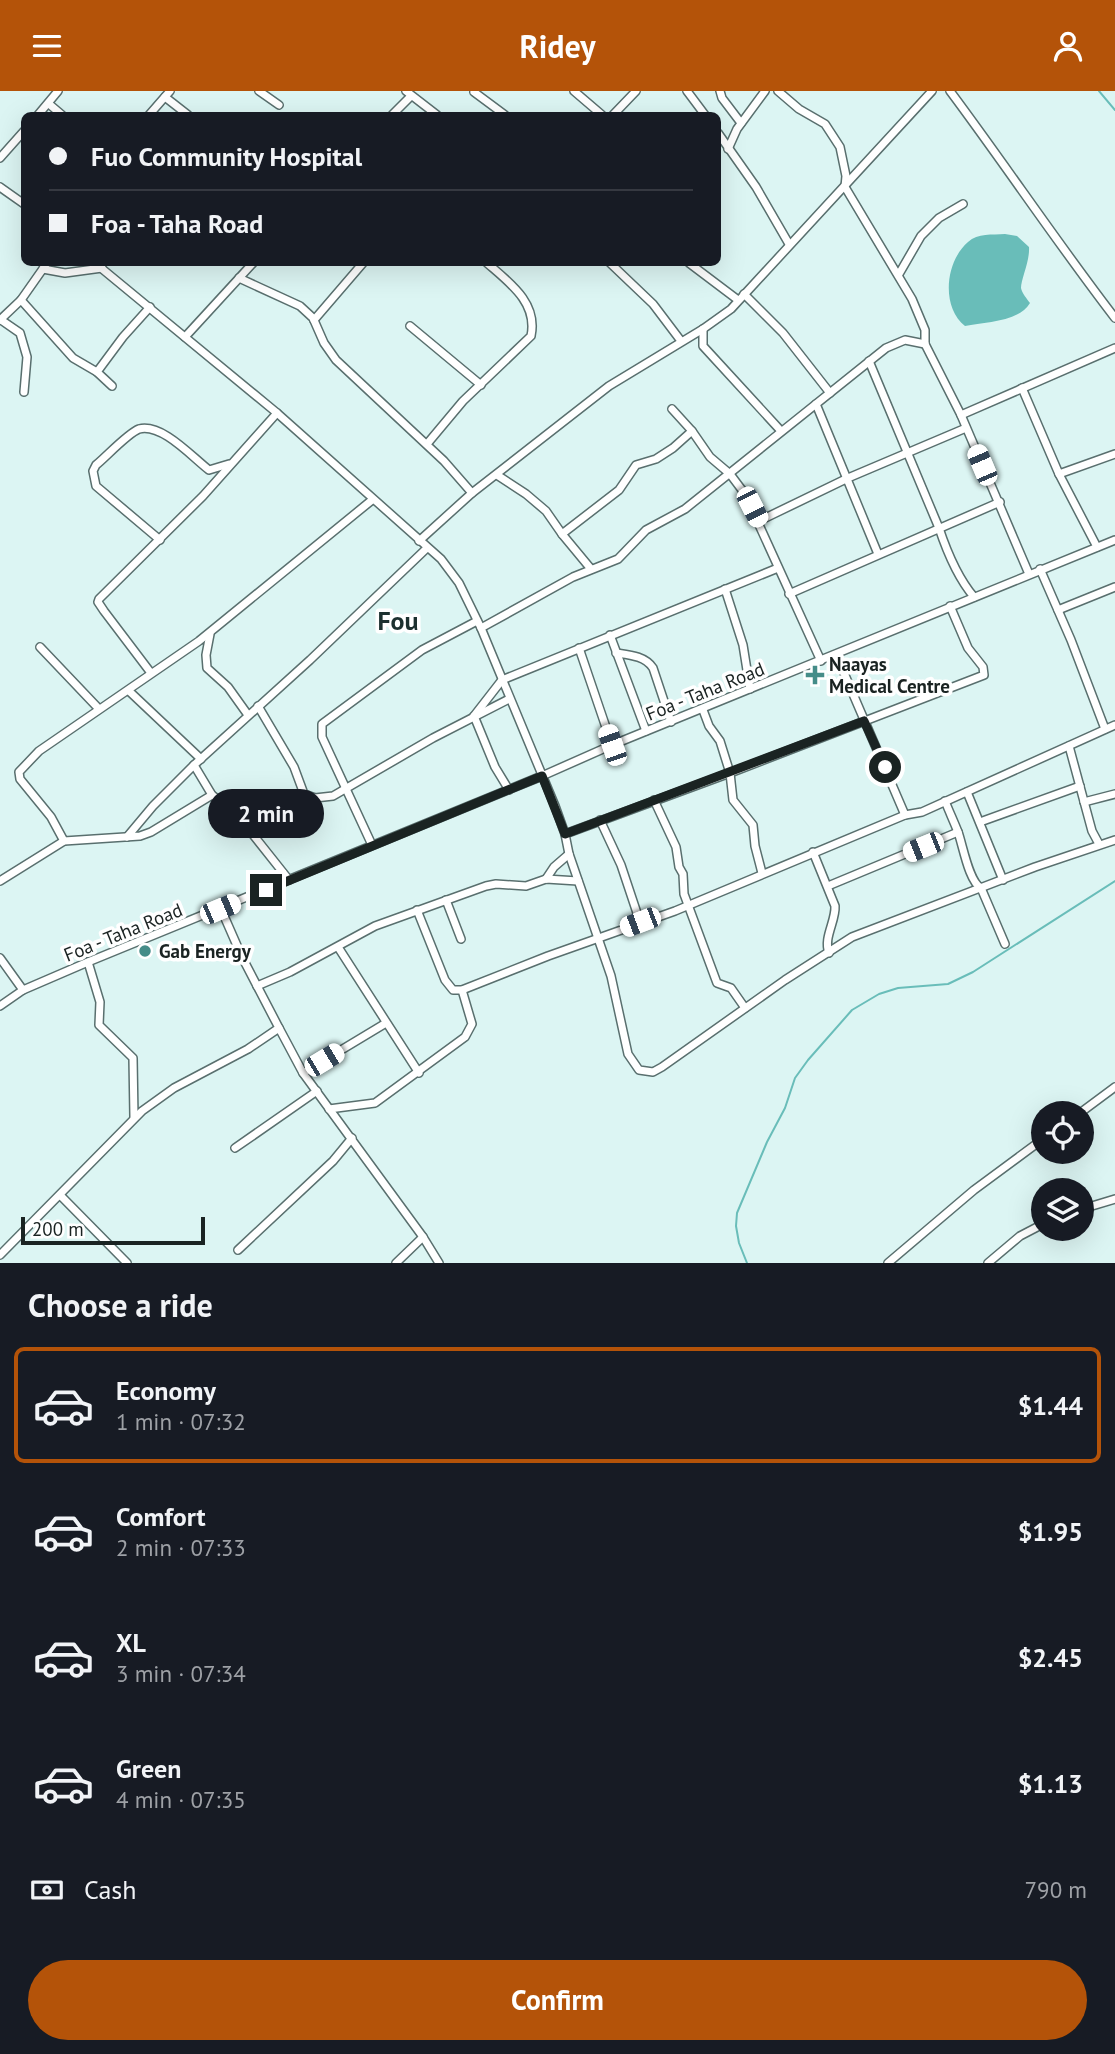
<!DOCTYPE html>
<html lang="en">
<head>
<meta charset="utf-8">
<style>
  :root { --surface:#171b24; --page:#20242c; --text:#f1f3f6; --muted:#9ea1a6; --line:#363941; --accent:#b45309 }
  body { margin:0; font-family:"PT Sans",sans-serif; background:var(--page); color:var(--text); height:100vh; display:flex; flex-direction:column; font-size:26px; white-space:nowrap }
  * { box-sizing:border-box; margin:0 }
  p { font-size:23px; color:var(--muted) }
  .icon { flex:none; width:38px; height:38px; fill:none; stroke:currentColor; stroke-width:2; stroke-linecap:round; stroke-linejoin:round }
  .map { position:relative; height:1172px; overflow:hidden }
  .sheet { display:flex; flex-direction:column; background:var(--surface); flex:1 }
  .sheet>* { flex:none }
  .hud { position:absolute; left:21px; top:21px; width:700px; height:154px; border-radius:10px; box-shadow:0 7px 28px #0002; display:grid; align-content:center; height:154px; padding:0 28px; background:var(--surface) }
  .tools { position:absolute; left:1031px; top:1010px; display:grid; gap:14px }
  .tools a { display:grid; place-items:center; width:63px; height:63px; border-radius:50%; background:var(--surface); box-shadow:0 7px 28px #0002; font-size:35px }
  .scale { position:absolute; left:21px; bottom:18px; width:184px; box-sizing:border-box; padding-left:7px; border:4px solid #1a2322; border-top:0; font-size:19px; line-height:24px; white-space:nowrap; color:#1a2322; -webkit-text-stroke:5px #fff; paint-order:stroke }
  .end { position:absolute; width:32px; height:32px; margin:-16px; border:9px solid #1a2322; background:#fff; box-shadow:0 0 0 4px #fff }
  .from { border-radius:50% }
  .bubble { position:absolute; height:49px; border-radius:24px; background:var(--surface); box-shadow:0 7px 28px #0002; font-size:23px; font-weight:700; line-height:49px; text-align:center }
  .car { position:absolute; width:21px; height:42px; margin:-21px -10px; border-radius:9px; box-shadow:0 0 5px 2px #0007; background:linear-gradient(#fff 24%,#345 0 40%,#fff 0 76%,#345 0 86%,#fff 0) }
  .hud b { display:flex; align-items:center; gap:24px; height:66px; font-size:26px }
  .hud b+b { border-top:2px solid var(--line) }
  .hud i { width:18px; height:18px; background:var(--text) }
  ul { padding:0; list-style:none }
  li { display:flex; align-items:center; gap:21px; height:116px; margin:0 14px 10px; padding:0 14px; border:4px solid transparent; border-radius:10px }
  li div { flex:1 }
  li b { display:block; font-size:26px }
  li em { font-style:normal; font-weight:700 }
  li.current { border-color:var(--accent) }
  li>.icon { width:63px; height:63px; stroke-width:1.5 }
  h2 { padding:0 28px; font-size:32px; line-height:84px }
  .pay { display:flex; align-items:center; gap:18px; height:77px; padding:0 28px; font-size:26px }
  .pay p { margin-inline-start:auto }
  .cta { display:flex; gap:14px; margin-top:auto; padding:14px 28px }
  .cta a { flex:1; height:80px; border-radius:42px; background:var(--accent); color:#fff; font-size:28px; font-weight:700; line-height:80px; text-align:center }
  header { display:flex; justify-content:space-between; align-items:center; height:91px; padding:0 28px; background:var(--accent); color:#fff; font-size:32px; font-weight:700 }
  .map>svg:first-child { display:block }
  .water { fill:#69bdb9 }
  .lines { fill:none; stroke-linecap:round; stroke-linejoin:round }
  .stream { stroke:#69bdb9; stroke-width:2 }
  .minor-casing { stroke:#596f6e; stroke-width:10 }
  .minor { stroke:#fff; stroke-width:7 }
  .route { stroke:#1a2322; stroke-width:9 }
  .poi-dot { fill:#458c88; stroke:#fff; stroke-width:2.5 }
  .labels { text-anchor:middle; stroke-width:7; stroke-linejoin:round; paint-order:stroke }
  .poi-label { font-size:19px; font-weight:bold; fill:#1a2322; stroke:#fff; text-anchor:start }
  .street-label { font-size:19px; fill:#1a2322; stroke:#fff }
  .district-label { font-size:26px; font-weight:bold; fill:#1c302f; stroke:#fff }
</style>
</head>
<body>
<header><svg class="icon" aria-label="menu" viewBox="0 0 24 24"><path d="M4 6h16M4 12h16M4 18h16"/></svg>Ridey<svg class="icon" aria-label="person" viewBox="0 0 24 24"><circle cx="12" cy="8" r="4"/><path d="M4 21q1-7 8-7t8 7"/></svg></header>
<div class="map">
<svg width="1115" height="1172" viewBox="0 0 1115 1172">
  <rect width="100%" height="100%" fill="#dcf5f3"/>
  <!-- water -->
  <path class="water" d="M1005,143L1017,145L1029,156C1030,170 1021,188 1021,197C1022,202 1027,208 1030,212C1019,231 985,231 965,235C941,216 945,171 968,151C978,142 992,144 1005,143Z"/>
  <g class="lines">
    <!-- stream -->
    <g class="stream">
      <path d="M1099,0L1115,19"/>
      <path d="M747,1172L739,1152L736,1135L737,1122L767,1051L785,1017L795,987L808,969L852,919L879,903L898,897L948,893L973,881L1115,790"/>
    </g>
    <defs>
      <g id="minor">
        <path d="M259,0L279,14"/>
        <path d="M406,0L437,24"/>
        <path d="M574,0L602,24"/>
        <path d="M687,0L705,24"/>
        <path d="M720,0L722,7L741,32"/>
        <path d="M778,0L799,18L825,33L840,56L846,85L845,96L912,208L925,239V253L961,324L1029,483"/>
        <path d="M950,0C1006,75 1058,153 1115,227"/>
        <path d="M474,1L505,24"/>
        <path d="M165,6L188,24"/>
        <path d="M49,13L62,24"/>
        <path d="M38,24L58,0"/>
        <path d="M149,24L170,0"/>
        <path d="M392,24L411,5"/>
        <path d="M613,24L636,0"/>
        <path d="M718,42L756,96L789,153"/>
        <path d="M728,58L737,38L765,0"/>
        <path d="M0,67L24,40"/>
        <path d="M0,96L24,113"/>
        <path d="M95,172L277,322L441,468L459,492L481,537L555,715L565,743L569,763L611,885L628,963L639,979L653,981L662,976L785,889L852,846L1035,776L1115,749"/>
        <path d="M610,172L653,213L681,250"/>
        <path d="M689,172L738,209"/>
        <path d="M43,178L65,182L102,177"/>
        <path d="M899,183L921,145L939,127L963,113"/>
        <path d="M239,187L300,215L313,227L324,252L336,269L444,370L472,402"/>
        <path d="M744,203L783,242L830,302"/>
        <path d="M21,209L73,267L97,281"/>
        <path d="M0,229L21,209L47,172"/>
        <path d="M1,229L20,242L27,266L24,301"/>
        <path d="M314,229L363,172"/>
        <path d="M410,235L481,294"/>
        <path d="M703,238V255L781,340"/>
        <path d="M185,246L253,172"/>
        <path d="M869,270L939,437C947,461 957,486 974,506"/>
        <path d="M112,295L97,281L123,246L150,216"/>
        <path d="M1022,297L1059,383L1097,456"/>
        <path d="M816,313L878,463"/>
        <path d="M672,318L692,340L710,366L730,383L745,403L821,570"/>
        <path d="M961,324L1115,257"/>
        <path d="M427,353L463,310L531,245C538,212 510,192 487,172"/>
        <path d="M1059,383L1115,363"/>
        <path d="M497,384L526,403L546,420L562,443L591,478"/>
        <path d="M759,430L848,387L966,337"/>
        <path d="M562,443L619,399L636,374L656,368L673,357L692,340"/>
        <path d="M160,449L96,395L93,380L96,374C106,366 128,342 139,338C162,332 192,366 209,379L229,373"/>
        <path d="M419,450L472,402L609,295L703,238L731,218L932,0"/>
        <path d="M1040,478L1071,549L1105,638"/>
        <path d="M725,498L743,554L750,598"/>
        <path d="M789,503L1000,411"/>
        <path d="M1058,519L1115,496"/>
        <path d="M481,537L573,486L618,468L646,439L685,418L886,257L905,249L925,253"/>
        <path d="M210,543L206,564L207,577L228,596L248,624"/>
        <path d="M610,544L646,640"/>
        <path d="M40,556L99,618"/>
        <path d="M579,557L612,654"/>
        <path d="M616,562C630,564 645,565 653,577L671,631"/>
        <path d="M834,564L844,582L905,724"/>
        <path d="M151,582L104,520L98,511L99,508L203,405L277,322"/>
        <path d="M129,600L201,668"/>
        <path d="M258,615L294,676L304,703L315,707L333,705L433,647L509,608"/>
        <path d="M703,619L709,635L720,650L730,682L733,709L753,734L755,755L762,782"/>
        <path d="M474,625L502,589L778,477"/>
        <path d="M474,625L495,676L509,699"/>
        <path d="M1069,655L1092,740L1099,753"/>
        <path d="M967,701L1003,789"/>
        <path d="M654,709L676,756L679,776L683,783L684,803L717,892L731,897L745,917"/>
        <path d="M945,710C949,720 954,731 958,741C963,755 969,791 981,797L1005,853"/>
        <path d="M1084,711L1115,703"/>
        <path d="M600,729L621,774L640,831"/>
        <path d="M980,731L1080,695"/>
        <path d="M565,743L730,682L984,584L983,576L968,557L950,515"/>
        <path d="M127,746L153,715L194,674"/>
        <path d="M64,750L51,726L20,688L19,681L39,660L199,550L372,409"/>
        <path d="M372,754L322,646V633L422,559L477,530"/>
        <path d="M813,761L835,815C836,830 823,847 829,862"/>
        <path d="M546,788L554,776L569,763"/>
        <path d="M289,789L235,721L212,704L194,674L310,569L427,457"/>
        <path d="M0,790L64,750L140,745L151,741L212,704"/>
        <path d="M828,795L958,741"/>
        <path d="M446,809L461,848"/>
        <path d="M417,819L445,889L453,899H462L548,865L675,820L905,724L922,721L1115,634"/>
        <path d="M338,856L419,982"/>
        <path d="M0,867L23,899"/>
        <path d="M88,871L100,911L99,934L133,967L134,1026"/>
        <path d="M257,895L290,881L375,835L486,795L496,793L526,795L546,788L578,790"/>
        <path d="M0,915L23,899L88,871L542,685L612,654L1115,449"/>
        <path d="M279,937L303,982L423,1146L439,1172"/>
        <path d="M303,982L386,932"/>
        <path d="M329,1018L375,1012L465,946L472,933L462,899"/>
        <path d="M1080,1022L1115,996"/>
        <path d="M235,1057L317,1000"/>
        <path d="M60,1104L127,1172"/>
        <path d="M1082,1118L1115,1108"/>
        <path d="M238,1159L333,1070L352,1047"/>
        <path d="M0,1164L142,1020L174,997L248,958L279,937L242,866L221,818"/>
        <path d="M396,1172L423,1146"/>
        <path d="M888,1172L974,1099L1043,1048"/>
        <path d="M988,1172L1020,1145L1043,1133"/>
      </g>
    </defs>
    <!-- minor casing -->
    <use href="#minor" class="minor-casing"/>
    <!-- minor -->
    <use href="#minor" class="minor"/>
  </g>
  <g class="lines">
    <!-- route -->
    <path class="route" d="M266,799L542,685L565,743L864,630L885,676"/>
  </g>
  <!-- markers -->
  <g class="poi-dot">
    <path d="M811.5 573.5h7v7h7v7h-7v7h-7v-7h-7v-7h7z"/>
    <circle cx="145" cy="860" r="7"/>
  </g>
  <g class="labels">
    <!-- poi labels -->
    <g class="poi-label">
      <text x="829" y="580">Naayas<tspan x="829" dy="22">Medical Centre</tspan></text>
      <text x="159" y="867">Gab Energy</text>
    </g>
    <!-- street labels -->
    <g class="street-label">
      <text transform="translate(705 600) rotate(-22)" y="7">Foa - Taha Road</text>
      <text transform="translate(123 841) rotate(-22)" y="7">Foa - Taha Road</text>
    </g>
    <!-- district labels -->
    <g class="district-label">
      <text x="398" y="539">Fou</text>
    </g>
  </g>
</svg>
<div class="tools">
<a><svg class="icon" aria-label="locate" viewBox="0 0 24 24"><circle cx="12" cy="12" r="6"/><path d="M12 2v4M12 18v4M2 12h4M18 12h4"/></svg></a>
<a><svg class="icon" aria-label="layers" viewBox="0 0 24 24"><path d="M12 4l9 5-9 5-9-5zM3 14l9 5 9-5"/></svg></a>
</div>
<div class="scale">200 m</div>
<i class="end from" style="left:885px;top:676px"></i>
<i class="end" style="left:266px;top:799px"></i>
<div class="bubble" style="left:208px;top:698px;width:116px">2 min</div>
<i class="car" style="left:982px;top:374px;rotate:337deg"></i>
<i class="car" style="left:752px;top:416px;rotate:153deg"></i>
<i class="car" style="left:612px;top:654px;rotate:341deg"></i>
<i class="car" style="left:923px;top:756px;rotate:248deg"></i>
<i class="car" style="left:220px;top:818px;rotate:67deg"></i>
<i class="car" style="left:640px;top:831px;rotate:249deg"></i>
<i class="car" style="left:324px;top:969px;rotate:59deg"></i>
<div class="hud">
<b><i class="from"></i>Fuo Community Hospital</b>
<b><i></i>Foa - Taha Road</b>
</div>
</div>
<section class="sheet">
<h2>Choose a ride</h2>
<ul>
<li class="current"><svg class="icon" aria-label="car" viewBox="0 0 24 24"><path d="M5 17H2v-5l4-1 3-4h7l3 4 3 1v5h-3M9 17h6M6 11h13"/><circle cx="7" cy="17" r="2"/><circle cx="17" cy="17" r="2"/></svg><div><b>Economy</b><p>1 min · 07:32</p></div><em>$1.44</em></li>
<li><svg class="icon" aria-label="car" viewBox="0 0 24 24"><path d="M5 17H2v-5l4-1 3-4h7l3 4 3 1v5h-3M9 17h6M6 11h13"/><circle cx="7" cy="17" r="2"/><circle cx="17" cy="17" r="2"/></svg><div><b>Comfort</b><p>2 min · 07:33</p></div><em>$1.95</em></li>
<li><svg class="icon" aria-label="car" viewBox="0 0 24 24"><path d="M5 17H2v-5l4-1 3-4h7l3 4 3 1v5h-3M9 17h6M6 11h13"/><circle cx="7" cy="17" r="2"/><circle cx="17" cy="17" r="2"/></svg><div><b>XL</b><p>3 min · 07:34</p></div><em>$2.45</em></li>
<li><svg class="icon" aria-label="car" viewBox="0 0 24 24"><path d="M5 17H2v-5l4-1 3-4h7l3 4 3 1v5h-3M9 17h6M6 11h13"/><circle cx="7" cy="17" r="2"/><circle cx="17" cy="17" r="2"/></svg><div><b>Green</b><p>4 min · 07:35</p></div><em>$1.13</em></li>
</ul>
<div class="pay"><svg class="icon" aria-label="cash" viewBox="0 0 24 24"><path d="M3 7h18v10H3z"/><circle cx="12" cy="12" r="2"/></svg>Cash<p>790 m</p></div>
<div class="cta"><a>Confirm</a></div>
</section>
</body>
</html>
